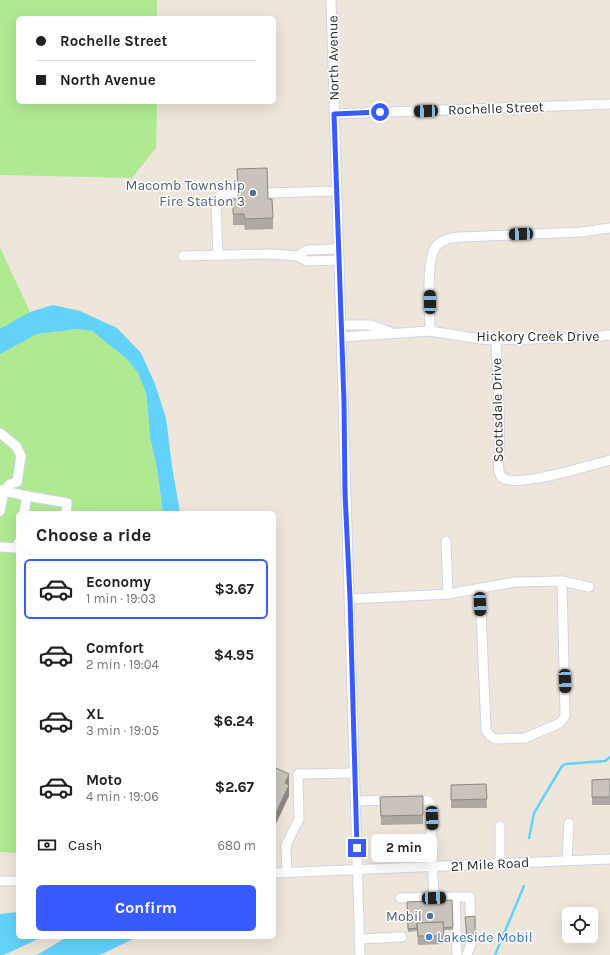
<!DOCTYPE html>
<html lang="en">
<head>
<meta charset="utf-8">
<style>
  :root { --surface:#fff; --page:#f2f2f2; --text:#202124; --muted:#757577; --line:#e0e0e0; --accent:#375bff }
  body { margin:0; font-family:Karla,sans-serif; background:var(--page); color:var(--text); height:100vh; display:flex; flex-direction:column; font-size:15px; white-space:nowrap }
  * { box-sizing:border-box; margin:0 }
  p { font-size:13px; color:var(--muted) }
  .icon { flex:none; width:22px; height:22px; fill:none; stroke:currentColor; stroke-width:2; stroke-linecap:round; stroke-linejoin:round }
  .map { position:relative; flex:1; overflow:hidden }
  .drawer { position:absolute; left:16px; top:511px; width:260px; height:428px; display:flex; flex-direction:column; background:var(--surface); border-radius:6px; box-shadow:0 4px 16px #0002 }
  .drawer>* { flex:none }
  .banner { position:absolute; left:16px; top:16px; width:260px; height:88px; border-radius:6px; box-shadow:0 4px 16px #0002; display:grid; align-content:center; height:88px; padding:0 20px; background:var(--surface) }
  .tools { position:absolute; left:562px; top:907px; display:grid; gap:8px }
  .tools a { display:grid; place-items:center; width:36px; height:36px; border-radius:6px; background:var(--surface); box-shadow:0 4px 16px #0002; font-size:20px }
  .end { position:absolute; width:18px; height:18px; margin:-9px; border:5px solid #375bff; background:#fff; box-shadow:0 0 0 2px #fff }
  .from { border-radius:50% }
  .bubble { position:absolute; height:28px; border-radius:6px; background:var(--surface); box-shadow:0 4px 16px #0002; font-size:13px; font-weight:700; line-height:28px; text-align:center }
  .car { position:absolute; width:12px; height:24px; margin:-12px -6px; border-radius:5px; box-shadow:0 0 3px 1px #0007; background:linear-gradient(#222 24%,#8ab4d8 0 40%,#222 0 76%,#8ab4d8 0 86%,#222 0) }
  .banner b { display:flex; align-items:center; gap:14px; height:38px; font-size:15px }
  .banner b+b { border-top:1px solid var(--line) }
  .banner i { width:10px; height:10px; background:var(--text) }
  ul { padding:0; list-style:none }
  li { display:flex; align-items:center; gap:12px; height:60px; margin:0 8px 6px; padding:0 12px; border:2px solid transparent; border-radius:6px }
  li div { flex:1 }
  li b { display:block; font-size:15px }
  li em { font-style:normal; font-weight:700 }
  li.selected { border-color:var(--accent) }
  li>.icon { width:36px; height:36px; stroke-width:1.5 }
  h2 { padding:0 20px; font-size:18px; line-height:48px }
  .pay { display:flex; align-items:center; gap:10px; height:44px; padding:0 20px; font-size:15px }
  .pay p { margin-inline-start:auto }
  .action { display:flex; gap:8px; margin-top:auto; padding:8px 20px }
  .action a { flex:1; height:46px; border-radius:6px; background:var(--accent); color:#fff; font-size:16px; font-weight:700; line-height:46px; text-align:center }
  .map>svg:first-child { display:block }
  .green { fill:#afea92 }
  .water { fill:#63d2fb }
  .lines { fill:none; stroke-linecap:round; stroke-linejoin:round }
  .stream { stroke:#63d2fb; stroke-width:2.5 }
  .minor-casing { stroke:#d0d4e5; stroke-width:11 }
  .minor { stroke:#fff; stroke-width:9 }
  .wall { fill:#ada8a1 }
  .shaded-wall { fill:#8d8883 }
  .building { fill:#c9c3bb; stroke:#8d8883 }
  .route { stroke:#375bff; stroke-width:5 }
  .service-dot { fill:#5c6f8a; stroke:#fff; stroke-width:1.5 }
  .shop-dot { fill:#3f7fe0; stroke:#fff; stroke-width:1.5 }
  .labels { text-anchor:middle; stroke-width:3; stroke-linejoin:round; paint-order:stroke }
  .street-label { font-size:14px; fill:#2b2b2b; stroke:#fff }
  .service-label { font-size:14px; fill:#4e5e75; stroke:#fff; text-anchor:end }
  .shop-label { font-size:14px; fill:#366cbe; stroke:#fff; text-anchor:start }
</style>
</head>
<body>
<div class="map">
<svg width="610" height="955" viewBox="0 0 610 955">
  <rect width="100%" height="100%" fill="#eee6db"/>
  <!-- green -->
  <g class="green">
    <path d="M0,0H157V18H18V102H157L156,148L132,178L0,175Z"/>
    <path d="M0,247L30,312L37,334L77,329L92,331L127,359L138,373L146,393L148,410L150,438L157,468L163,513H18V853L0,852Z"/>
  </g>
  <!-- water -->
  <g class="water">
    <path d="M53,305L80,311L117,328L141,353L155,384L166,418L172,466L180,513H163L157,468L150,438L148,410L146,393L138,373L127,359L92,331L77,329L37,334L0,354V329L30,312Z"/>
    <path d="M18,912V937H42L4,955H0V914Z"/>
    <path d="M67,937H137L100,955H37Z"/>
  </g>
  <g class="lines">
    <!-- stream -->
    <g class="stream">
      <path d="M529,838L534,813L562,766L566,764L605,761L610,757"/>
      <path d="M495,955L524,886"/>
    </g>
    <defs>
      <g id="minor">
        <path d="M331,0L360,955"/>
        <path d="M334,114L610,104"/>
        <path d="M267,193L337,191"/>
        <path d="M218,255L216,202L219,196L225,193H238"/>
        <path d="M183,256L272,254L297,256L307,261L339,260"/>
        <path d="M297,256L307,250L338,249"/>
        <path d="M341,325H371L390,332"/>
        <path d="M430,331C430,314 425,256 437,245C443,239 452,238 460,237L581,232L610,228"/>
        <path d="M342,337L430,331L480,339L496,340L594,337L610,335"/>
        <path d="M496,340C497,377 501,415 499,452C499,460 496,473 503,478C517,488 592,465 610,460"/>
        <path d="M0,433L16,446L21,456L17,482L10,484L4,491L0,511"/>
        <path d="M0,490L27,496L24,513"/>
        <path d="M27,496L67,503L66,513"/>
        <path d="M446,541L448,594"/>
        <path d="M0,547L17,548L18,543"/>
        <path d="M480,589L486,730L490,736L495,739L525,738L560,723L565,716L562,581"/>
        <path d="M350,599L448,594L515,582L562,581L589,587"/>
        <path d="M411,800C416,800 423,799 428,801C435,804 433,826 431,833L434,898"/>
        <path d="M356,801L392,800"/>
        <path d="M500,826V863"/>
        <path d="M567,861L569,823"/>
        <path d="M274,873L610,859"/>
        <path d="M287,873L286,845L299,819L298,774L355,773"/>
        <path d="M0,881H18"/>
        <path d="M455,897L457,955"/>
        <path d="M400,898L470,897L471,944L467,955"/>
        <path d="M359,939L402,937"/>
      </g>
    </defs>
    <!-- minor casing -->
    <use href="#minor" class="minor-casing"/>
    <!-- minor -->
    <use href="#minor" class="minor"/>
  </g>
  <!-- wall -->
  <g class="wall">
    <path d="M237,169L268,199L273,218V229L245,230L244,225H233V199H238Z"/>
    <path d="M610,779V805H592V780Z"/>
    <path d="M486,784L487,808H451V785Z"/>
    <path d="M423,796V824L381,825L380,797Z"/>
    <path d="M452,900L453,930H444V944L418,945L417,931L408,932L407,902Z"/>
    <path d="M475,916V937H473V942H467L465,917Z"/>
  </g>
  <!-- shaded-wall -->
  <g class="shaded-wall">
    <path d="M289,774V785L285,783Z"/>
    <path d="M289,785V796L274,828V817Z"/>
  </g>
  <!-- building -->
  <g class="building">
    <path d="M267,168L268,199H272L273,218L245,219L244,214H233V199H238L237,169Z"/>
    <path d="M274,767L289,774L285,783L289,785L274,817Z"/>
    <path d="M610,779V797H592V780Z"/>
    <path d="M486,784L487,799L451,800V785Z"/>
    <path d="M423,796V815L381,816L380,797Z"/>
    <path d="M452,900L453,927L443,928V922L417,923V928L408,929L407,902Z"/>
    <path d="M475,916V931L473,932V936H467L465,917Z"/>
    <path d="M443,922L444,936H418L417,923Z"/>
  </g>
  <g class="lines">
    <!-- route -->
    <path class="route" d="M357,848L350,598L345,493L344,402L334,114L380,112"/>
  </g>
  <!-- markers -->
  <g class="service-dot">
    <circle cx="253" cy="193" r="4"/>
    <circle cx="430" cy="916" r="4"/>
  </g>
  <circle class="shop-dot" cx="429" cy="937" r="4"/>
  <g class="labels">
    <!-- street labels -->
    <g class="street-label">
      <text transform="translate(333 58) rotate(-91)" y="5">North Avenue</text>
      <text transform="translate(496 108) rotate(-2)" y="5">Rochelle Street</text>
      <text x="538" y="341">Hickory Creek Drive</text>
      <text transform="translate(497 410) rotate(-91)" y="5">Scottsdale Drive</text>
      <text transform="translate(490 864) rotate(-3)" y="5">21 Mile Road</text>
    </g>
    <!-- service labels -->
    <g class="service-label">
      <text x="245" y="190">Macomb Township<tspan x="245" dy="16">Fire Station 3</tspan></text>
      <text x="422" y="921">Mobil</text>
    </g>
    <!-- shop labels -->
    <g class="shop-label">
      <text x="437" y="942">Lakeside Mobil</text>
    </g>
  </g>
</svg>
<div class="tools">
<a><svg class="icon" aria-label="locate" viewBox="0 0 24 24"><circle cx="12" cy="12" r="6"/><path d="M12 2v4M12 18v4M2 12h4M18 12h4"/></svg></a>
</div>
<i class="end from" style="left:380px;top:112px"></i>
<i class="end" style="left:357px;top:848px"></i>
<div class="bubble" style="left:371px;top:834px;width:66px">2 min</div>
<i class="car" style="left:426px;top:111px;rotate:268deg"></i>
<i class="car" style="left:521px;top:234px;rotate:268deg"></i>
<i class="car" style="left:430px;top:302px;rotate:359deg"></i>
<i class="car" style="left:480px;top:604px;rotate:178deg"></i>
<i class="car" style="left:565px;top:681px;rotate:178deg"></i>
<i class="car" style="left:432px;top:818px;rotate:178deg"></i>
<i class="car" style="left:434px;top:898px;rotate:88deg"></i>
<div class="banner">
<b><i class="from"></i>Rochelle Street</b>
<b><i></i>North Avenue</b>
</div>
<section class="drawer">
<h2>Choose a ride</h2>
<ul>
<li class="selected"><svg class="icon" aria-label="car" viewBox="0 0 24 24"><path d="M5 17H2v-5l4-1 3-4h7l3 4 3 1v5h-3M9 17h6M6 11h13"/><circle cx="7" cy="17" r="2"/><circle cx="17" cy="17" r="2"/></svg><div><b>Economy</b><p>1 min · 19:03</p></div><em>$3.67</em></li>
<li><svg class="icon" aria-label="car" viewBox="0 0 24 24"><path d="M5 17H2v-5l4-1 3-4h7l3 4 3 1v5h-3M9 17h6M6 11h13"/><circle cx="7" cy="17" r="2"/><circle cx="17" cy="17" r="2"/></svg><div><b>Comfort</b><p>2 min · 19:04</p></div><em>$4.95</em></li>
<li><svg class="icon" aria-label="car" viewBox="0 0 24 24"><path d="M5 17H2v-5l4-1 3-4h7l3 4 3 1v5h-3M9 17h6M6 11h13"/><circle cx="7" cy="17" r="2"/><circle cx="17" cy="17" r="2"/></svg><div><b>XL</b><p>3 min · 19:05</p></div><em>$6.24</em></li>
<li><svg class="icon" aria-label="car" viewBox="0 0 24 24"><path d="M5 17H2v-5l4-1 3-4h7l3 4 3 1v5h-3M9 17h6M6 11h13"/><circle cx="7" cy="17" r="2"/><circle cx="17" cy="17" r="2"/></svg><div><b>Moto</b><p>4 min · 19:06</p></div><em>$2.67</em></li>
</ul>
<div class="pay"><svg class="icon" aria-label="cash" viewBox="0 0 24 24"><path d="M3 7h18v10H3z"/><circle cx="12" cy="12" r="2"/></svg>Cash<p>680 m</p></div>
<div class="action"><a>Confirm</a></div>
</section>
</div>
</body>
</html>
